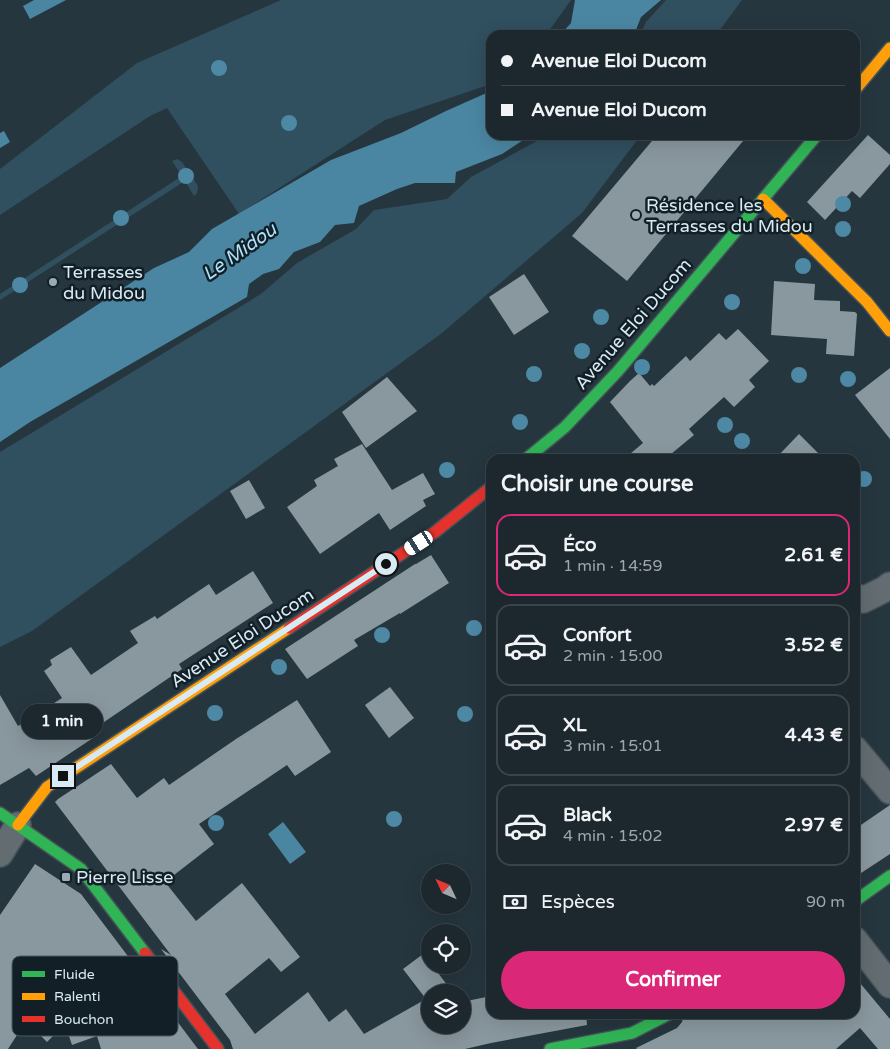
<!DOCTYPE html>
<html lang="fr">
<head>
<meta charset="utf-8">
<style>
  :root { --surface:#1c282e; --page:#253036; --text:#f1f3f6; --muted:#a0a6aa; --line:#3a444a; --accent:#db2777 }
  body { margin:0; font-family:"Varela Round",sans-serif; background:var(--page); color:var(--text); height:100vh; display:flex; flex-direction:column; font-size:19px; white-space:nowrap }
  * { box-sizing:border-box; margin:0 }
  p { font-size:16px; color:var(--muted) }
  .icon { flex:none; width:28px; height:28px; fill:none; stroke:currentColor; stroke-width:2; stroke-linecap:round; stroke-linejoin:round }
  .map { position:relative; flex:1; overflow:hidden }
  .details { position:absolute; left:486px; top:454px; width:374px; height:565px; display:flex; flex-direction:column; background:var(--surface); border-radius:15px; box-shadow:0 5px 20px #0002,0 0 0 1px var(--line) }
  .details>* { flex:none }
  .hud { position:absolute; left:486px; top:30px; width:374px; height:110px; border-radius:15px; box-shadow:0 5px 20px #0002,0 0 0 1px var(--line); display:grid; align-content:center; height:110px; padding:0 15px; background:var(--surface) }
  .needle { width:32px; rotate:314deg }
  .fabs { position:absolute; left:421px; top:864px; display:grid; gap:10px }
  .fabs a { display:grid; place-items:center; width:50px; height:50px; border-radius:50%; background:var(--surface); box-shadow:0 5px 20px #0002,0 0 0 1px var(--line); font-size:25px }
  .end { position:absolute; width:22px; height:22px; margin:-11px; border:6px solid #d8eaf3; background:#111; box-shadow:0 0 0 2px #111 }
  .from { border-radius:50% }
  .bubble { position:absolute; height:35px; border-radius:18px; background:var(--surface); box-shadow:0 5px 20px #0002,0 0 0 1px var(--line); font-size:16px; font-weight:700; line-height:35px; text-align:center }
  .car { position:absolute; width:15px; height:30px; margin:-15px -8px; border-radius:6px; box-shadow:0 0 4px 1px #0007; background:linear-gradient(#fff 24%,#345 0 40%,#fff 0 76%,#345 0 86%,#fff 0) }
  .hud b { display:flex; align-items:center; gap:18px; height:48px; font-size:19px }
  .hud b+b { border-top:1px solid var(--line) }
  .hud i { width:12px; height:12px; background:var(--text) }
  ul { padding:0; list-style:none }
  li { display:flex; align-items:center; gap:15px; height:82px; margin:0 10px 8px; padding:0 5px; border:2px solid var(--line); border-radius:15px }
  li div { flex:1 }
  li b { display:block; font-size:19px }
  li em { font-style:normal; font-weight:700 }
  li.active { border-color:var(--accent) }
  li>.icon { width:45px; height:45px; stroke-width:1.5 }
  h2 { padding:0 15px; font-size:22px; line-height:60px }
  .pay { display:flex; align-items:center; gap:12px; height:55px; padding:0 15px; font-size:19px }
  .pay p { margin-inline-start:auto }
  .action { display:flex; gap:10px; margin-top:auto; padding:10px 15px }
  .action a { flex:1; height:58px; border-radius:30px; background:var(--accent); color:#fff; font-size:20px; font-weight:700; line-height:58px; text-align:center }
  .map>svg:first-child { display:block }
  .green { fill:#304f5f }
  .water { fill:#4a86a2 }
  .building { fill:#89979e }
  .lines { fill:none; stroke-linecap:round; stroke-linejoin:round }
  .street-casing { stroke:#445259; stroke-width:28 }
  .fast-casing { stroke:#445259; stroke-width:14 }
  .slow-casing { stroke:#445259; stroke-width:14 }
  .jam-casing { stroke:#445259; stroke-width:14 }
  .street { stroke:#636c70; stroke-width:25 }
  .fast { stroke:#30b455; stroke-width:11 }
  .slow { stroke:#ff9f0a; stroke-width:11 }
  .jam { stroke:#e5322d; stroke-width:11 }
  .tree { fill:#4d88a5 }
  .route { stroke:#d8eaf3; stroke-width:6 }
  .poi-dot { fill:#9aabb4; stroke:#121f26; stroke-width:2 }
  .labels { text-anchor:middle; stroke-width:5; stroke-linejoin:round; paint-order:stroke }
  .poi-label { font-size:18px; fill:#d8eaf3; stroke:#121f26; text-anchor:start }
  .street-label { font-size:18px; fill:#d8eaf3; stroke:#121f26 }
  .water-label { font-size:19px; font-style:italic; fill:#ade2fd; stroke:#121f26 }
  .key { fill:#121f26; stroke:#4d5c64; stroke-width:1 }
  .key-label { font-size:14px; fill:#d8eaf3 }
</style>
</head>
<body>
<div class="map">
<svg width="890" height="1049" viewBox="0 0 890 1049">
  <rect width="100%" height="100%" fill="#26363e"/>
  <!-- green -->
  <g class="green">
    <path d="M281,0H571L546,35H491V84L385,120L239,214L167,108L150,116L0,215V169L137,63Z"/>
    <path d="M666,0H742L716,35H640L646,22Z"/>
    <path d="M548,135H641L582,213L442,333L32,631L0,647V452L248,302L262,293L297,263L356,229L374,210L447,199L471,177Z"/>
    <path d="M177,159L182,162L198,186L197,193L194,196L185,181L0,300V294L182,176L172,161Z"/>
  </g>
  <!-- water -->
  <g class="water">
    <path d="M34,0H66L30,19L23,6Z"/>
    <path d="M575,0H661L641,17L634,35H560L571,23Z"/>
    <path d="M491,91V135H531L502,154L456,172L455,183H415L397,189L359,206L354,223L335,225L320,242L294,252L279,269L263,274L249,284L247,297L30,422L0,442V368L154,268L189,252L212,229L331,160L401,133L446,111Z"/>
    <path d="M4,131L10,142L0,148V133Z"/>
    <path d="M283,822L306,852L290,864L268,834Z"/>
  </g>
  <!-- building -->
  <g class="building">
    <path d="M657,135H748L627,281L572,236Z"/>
    <path d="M868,135L890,155V164L860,198L852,191L825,220L807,202Z"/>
    <path d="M524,274L549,312L514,335L489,297Z"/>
    <path d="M774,281L815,284L814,300L840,301V311L855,312L857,314L854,356L826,354L827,339L771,335Z"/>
    <path d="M738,329L769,361L749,380L755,387L734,407L724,397L689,429L694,435L665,459H624L643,443L610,402L630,381L639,373L650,386L652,384L654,386L686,356L690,361L719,333L726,340Z"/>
    <path d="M890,368V439L855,395Z"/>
    <path d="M387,377L417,411L366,448L342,412Z"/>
    <path d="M799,434L824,459H775Z"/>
    <path d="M362,444L392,490L423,473L435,494L423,500L426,506L390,530L379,513L320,554L287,507L317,486L314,480L338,466L334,459Z"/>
    <path d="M249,480L265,508L246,519L230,491Z"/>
    <path d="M431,555L449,583L400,614V613L354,640L358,646L307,679L285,649L415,564H416Z"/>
    <path d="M253,571L273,603L179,664L182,669L88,733L93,738L36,776L29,768L0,785V695L18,726L62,698L44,671L52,665L50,660L71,647L91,675L138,643L130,631L155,616L157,619L209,584L216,595Z"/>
    <path d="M390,687L414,718L389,738L365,705Z"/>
    <path d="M297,700L331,752L295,776L287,765L199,824L214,844L165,882L196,921L242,883L300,957L281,972L269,958L225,994L255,1034L308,992L329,1022L346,1009L364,1034L426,999L403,969L423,954L430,963V965H432L451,990V992H430V1025H462V1002L491,996V1014H586L587,1025L491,1043L465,1049H233L230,1040L161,949L171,955L55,802L58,799L111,764L137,798L164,778L169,785L236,739Z"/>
    <path d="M890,805V854L855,877V829Z"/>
    <path d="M35,864L81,894L198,1049H101L97,1036L72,1045L65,1024L47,1042L26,1021L8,1049H0V915Z"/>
    <path d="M855,977L890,1019V1049H878L860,1028L836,1049H637L636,1048L677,1028L682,1022L684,1014H855Z"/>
    <path d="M617,1014H635L627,1018L620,1019Z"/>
  </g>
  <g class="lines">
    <defs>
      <g id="street">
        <path d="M855,596L863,600L885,589L890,585"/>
        <path d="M855,749L890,791"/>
        <path d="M0,854L18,825"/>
        <path d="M855,940L890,985"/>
      </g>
      <g id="fast">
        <path d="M526,459L565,427L618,371L817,135"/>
        <path d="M0,813L81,869L145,953"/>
        <path d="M855,901L890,876"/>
        <path d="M550,1049L632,1033L669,1014"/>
      </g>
      <g id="slow">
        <path d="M855,90L890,48"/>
        <path d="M763,199L867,302L890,331"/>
        <path d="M18,825L47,787L289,628"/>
      </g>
      <g id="jam">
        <path d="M289,628L435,532L491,487"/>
        <path d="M145,953L218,1049"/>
      </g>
    </defs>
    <!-- street casing -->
    <use href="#street" class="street-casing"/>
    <!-- fast casing -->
    <use href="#fast" class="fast-casing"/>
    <!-- slow casing -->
    <use href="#slow" class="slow-casing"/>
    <!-- jam casing -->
    <use href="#jam" class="jam-casing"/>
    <!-- street -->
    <use href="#street" class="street"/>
    <!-- fast -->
    <use href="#fast" class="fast"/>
    <!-- slow -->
    <use href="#slow" class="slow"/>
    <!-- jam -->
    <use href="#jam" class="jam"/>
  </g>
  <!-- trees -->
  <g class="tree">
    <circle cx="219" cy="68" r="8"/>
    <circle cx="289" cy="123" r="8"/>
    <circle cx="186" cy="176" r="8"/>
    <circle cx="843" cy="204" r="8"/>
    <circle cx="121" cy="218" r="8"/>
    <circle cx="843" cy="229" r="8"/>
    <circle cx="803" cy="266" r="8"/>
    <circle cx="20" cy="285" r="8"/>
    <circle cx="732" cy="302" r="8"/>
    <circle cx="601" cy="317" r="8"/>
    <circle cx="582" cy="351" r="8"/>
    <circle cx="642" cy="367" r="8"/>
    <circle cx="534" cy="374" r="8"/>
    <circle cx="799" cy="375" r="8"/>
    <circle cx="848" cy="379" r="8"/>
    <circle cx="520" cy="422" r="8"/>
    <circle cx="725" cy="425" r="8"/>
    <circle cx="742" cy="441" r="8"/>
    <circle cx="447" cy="470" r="8"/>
    <circle cx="864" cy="479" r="8"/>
    <circle cx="474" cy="628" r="8"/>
    <circle cx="382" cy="635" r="8"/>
    <circle cx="279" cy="667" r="8"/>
    <circle cx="215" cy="713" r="8"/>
    <circle cx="465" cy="714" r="8"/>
    <circle cx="394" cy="819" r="8"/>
    <circle cx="216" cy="823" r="8"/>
  </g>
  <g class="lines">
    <!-- route -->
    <path class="route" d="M63,776L386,564"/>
  </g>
  <!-- markers -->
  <g class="poi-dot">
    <circle cx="636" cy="215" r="5"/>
    <circle cx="53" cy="282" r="5"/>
    <rect x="61" y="872" width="10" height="10" rx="2.5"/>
  </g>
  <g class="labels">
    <!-- poi labels -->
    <g class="poi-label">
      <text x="646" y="211">Résidence les<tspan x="646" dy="21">Terrasses du Midou</tspan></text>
      <text x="63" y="278">Terrasses<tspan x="63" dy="21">du Midou</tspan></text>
      <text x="76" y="883">Pierre Lisse</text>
    </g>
    <!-- street labels -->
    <g class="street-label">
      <text transform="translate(633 324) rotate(-49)" y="6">Avenue Eloi Ducom</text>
      <text transform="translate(242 638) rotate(-33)" y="6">Avenue Eloi Ducom</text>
    </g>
    <!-- water labels -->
    <g class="water-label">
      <text transform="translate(239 251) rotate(-35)" y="7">Le Midou</text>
    </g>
  </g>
  <!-- legend -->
  <rect x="12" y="956" width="166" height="80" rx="8" class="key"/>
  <rect x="22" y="971" width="23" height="6" fill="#30b455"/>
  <rect x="22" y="993" width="23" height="7" fill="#ff9f0a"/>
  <rect x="22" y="1016" width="23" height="6" fill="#e5322d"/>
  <g class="key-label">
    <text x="54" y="979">Fluide</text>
    <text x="54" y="1001">Ralenti</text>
    <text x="54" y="1024">Bouchon</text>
  </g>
</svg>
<div class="fabs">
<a><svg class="needle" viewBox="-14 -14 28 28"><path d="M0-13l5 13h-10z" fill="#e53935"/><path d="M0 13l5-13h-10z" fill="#a0a6aa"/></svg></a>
<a><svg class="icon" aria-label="locate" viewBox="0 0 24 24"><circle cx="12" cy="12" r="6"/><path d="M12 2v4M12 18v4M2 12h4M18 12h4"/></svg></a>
<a><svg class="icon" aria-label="layers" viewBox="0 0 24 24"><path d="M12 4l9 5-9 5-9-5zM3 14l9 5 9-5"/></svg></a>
</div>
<i class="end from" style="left:386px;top:564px"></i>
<i class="end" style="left:63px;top:776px"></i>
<div class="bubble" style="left:21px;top:704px;width:82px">1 min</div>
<i class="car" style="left:419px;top:543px;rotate:237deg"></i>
<div class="hud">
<b><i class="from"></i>Avenue Eloi Ducom</b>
<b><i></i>Avenue Eloi Ducom</b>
</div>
<section class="details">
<h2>Choisir une course</h2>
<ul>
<li class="active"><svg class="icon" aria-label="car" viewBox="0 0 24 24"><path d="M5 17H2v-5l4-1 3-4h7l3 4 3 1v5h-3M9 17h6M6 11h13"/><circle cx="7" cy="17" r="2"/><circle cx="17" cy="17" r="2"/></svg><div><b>Éco</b><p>1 min · 14:59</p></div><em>2.61 €</em></li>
<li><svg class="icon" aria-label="car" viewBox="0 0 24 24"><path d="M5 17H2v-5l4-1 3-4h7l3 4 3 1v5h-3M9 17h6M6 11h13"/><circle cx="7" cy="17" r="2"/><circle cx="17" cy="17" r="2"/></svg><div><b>Confort</b><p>2 min · 15:00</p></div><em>3.52 €</em></li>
<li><svg class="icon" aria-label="car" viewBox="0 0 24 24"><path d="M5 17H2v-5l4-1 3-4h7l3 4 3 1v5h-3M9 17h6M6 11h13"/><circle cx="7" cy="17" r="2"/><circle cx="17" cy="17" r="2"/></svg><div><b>XL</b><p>3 min · 15:01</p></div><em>4.43 €</em></li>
<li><svg class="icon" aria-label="car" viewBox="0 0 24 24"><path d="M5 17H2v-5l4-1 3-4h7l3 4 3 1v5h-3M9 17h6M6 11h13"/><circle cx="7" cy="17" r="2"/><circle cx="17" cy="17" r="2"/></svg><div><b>Black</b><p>4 min · 15:02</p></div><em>2.97 €</em></li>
</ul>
<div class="pay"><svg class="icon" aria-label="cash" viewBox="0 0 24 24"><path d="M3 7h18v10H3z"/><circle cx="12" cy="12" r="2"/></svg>Espèces<p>90 m</p></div>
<div class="action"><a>Confirmer</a></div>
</section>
</div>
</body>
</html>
